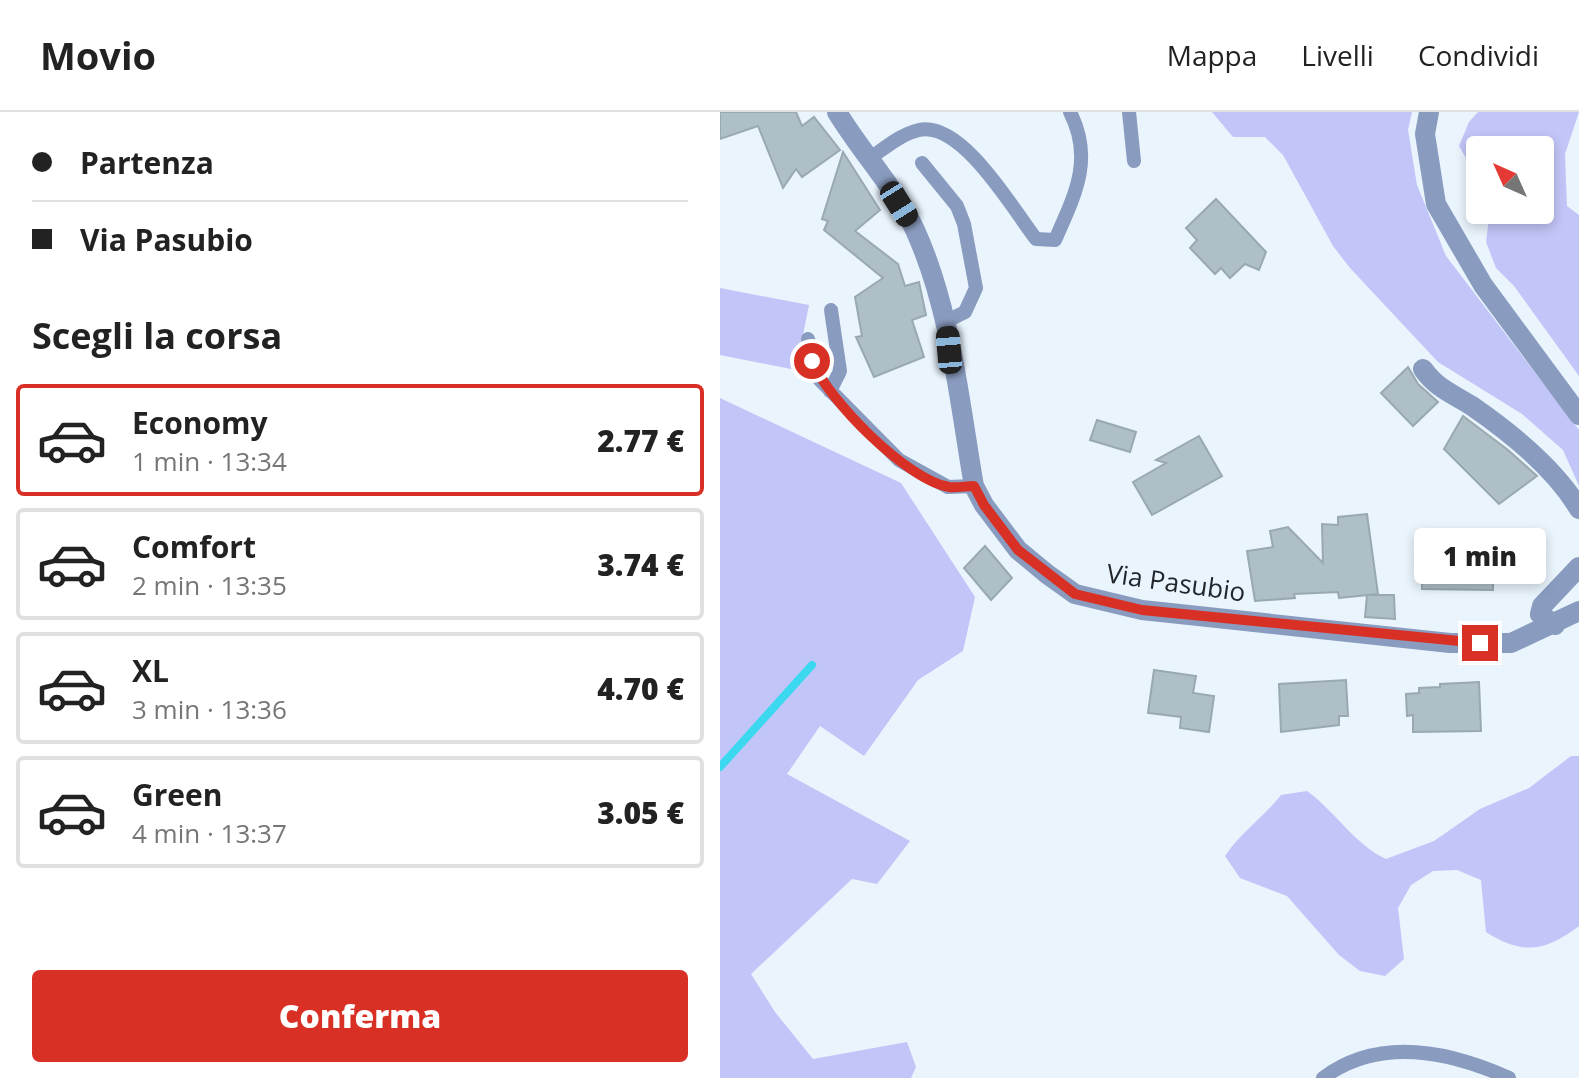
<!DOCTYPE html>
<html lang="it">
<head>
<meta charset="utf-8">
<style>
  :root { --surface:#fff; --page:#f6f6f6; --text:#222; --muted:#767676; --line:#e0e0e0; --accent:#d93025 }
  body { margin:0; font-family:"Open Sans",sans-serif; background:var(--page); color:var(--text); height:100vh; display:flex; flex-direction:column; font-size:30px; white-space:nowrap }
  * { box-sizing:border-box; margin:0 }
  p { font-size:26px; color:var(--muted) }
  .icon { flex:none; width:44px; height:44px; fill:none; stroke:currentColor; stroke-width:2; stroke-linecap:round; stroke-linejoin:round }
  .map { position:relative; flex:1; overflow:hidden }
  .sheet { display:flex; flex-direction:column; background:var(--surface); width:720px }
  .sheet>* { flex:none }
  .guide { display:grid; align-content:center; height:176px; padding:0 32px; background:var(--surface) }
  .needle { width:52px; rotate:315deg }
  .tools { position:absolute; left:746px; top:24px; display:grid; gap:16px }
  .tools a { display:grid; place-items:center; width:88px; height:88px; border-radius:8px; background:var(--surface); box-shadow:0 4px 12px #0003; font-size:40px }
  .end { position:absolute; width:36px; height:36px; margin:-18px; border:10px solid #d93025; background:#fff; box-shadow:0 0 0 4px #fff }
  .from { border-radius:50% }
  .bubble { position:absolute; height:56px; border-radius:8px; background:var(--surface); box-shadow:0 4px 12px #0003; font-size:26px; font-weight:800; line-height:56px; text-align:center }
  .car { position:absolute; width:24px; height:48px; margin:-24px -12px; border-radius:10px; box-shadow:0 0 6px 2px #0007; background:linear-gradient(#222 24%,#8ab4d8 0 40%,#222 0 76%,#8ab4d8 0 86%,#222 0) }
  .guide b { display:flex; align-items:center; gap:28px; height:76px; font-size:30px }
  .guide b+b { border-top:2px solid var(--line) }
  .guide i { width:20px; height:20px; background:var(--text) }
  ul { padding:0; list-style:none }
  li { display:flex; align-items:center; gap:24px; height:112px; margin:0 16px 12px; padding:0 16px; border:4px solid var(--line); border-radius:8px }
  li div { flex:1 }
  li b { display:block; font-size:30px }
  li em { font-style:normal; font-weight:800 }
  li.active { border-color:var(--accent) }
  li>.icon { width:72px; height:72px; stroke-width:1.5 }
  h2 { padding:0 32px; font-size:36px; line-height:96px }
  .primary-button { display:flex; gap:16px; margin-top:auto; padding:16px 32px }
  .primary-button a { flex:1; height:92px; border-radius:8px; background:var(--accent); color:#fff; font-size:32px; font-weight:800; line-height:92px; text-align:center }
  header { display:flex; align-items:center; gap:48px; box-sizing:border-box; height:112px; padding:0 40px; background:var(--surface); border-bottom:2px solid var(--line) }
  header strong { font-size:38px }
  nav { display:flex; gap:44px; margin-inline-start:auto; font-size:28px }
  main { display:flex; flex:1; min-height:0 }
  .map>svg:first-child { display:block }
  .green { fill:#c2c5f7 }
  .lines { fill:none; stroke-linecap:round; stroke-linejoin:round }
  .stream { stroke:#3cd8f0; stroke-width:8 }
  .building { fill:#afbfc7; stroke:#99a9b0; stroke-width:2 }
  .service { stroke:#899bbf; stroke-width:14 }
  .minor { stroke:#899bbf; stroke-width:20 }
  .route { stroke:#d93025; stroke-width:10 }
  .labels { text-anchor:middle; stroke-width:6; stroke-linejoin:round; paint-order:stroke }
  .street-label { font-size:26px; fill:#21262a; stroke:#e9f4fd }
</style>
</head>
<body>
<header>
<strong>Movio</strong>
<nav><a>Mappa</a><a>Livelli</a><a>Condividi</a></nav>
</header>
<main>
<section class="sheet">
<div class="guide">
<b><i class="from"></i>Partenza</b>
<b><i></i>Via Pasubio</b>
</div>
<h2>Scegli la corsa</h2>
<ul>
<li class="active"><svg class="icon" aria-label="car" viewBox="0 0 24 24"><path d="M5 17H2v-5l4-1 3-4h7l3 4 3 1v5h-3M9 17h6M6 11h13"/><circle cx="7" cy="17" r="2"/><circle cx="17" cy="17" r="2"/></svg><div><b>Economy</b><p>1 min · 13:34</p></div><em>2.77 €</em></li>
<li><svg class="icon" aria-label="car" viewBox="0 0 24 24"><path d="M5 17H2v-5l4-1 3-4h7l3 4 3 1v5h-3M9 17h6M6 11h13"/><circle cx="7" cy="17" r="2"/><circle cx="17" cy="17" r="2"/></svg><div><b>Comfort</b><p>2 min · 13:35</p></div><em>3.74 €</em></li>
<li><svg class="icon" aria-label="car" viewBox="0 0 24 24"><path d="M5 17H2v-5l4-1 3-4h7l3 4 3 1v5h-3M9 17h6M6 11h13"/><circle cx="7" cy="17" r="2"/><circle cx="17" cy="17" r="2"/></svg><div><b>XL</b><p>3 min · 13:36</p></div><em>4.70 €</em></li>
<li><svg class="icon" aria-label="car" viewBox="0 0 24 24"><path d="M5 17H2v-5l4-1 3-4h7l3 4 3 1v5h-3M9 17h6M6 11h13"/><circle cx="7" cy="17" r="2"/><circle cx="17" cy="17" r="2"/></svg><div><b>Green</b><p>4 min · 13:37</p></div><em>3.05 €</em></li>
</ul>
<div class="primary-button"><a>Conferma</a></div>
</section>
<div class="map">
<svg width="859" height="966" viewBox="0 0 859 966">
  <rect width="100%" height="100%" fill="#e9f4fd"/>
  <!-- green -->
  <g class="green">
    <path d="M492,0H692L688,18L697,73L726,144L859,318V374L843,338L802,302L718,250L630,156L613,134L563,43L545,25H513Z"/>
    <path d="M758,0H859L845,42L847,94L859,103V264L794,174L776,156L766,130L770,98H820V38H760V70L739,34L749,10Z"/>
    <path d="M0,176L89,193L76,258L0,243Z"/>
    <path d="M0,286L181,371L255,485L243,539L198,568L144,644L100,614L67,662L190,729L157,772L132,767L31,862L55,900L93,947L187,930L196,955L191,966H0Z"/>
    <path d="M851,644H859V814C825,840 802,843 766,820L761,768L737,758L713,759L691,773L678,796L684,847L665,864L640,859L619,843L567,784L520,766L505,744C521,720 543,706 561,683L587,679C616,700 634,732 666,747L714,729L760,697L809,676Z"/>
  </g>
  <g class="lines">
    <!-- stream -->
    <path class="stream" d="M0,655L92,553"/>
  </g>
  <!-- building -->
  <g class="building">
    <path d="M0,0H76L82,14L94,5L120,38L82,65L76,57L63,76L38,14L0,27Z"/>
    <path d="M123,40L160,98L135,119L178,152L185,174L199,170L206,203L192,208L204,245L154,265L136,225L142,224L135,185L163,166L104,118L108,109L102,107Z"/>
    <path d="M496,87L546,140L539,158L525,152L510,166L501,156L495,162L470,136L477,128L466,116Z"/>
    <path d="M688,255L698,272L718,290L693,314L661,281Z"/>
    <path d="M743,304L788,338L817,364L779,392L724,337Z"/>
    <path d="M377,308L416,320L410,340L370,328Z"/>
    <path d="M479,324L502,364L432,403L413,370L446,351L436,348Z"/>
    <path d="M647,402L658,482L619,486L618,480L574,482L575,486L535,489L527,439L553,435L550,419L568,415L603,451L602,412L618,413V405Z"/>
    <path d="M702,430L773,433V478L702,477Z"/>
    <path d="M265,434L292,466L271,488L244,456Z"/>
    <path d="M647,483H674L675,507L645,505Z"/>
    <path d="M434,558L476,564L473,581L494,584L489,620L460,616L461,605L428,601Z"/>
    <path d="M626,568L628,604H619V613L561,620L559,572Z"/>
    <path d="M759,570L761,619L693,620V603L687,604L686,582L699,581V576L720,575V572Z"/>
  </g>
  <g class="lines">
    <!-- service -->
    <g class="service">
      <path d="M409,0L414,49"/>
      <path d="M150,46C165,36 181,22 199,18C242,9 292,96 316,127L335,128C355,83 374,47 350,0"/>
      <path d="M202,51L237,94L244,112L256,176L245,200L227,209"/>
      <path d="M88,227L99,267L179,348L228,375L254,374"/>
      <path d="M110,279L120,259L111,198"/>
      <path d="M603,966C659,924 729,939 789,966"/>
    </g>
    <!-- minor -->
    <g class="minor">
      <path d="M117,0C141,40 175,75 195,118C231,197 239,288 254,374L264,393L298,438L327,462L355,482L422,498L730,531H791L859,499"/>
      <path d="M709,0L705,22L716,92L763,173L859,303"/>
      <path d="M703,257C716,276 733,282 752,294C791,321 835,356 859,397"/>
      <path d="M835,513L820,502L822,494L859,455"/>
    </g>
  </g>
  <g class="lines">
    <!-- route -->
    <path class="route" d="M92,249C108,288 187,368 229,375C237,376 246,374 254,374L264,393L298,438L355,482L422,498L760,531"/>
  </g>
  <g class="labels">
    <!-- street labels -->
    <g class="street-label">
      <text transform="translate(456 471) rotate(8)" y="9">Via Pasubio</text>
    </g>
  </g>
</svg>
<div class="tools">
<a><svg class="needle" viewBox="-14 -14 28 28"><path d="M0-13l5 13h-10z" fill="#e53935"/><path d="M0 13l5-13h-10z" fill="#767676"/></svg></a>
</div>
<i class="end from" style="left:92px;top:249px"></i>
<i class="end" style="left:760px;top:531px"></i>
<div class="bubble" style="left:694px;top:416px;width:132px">1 min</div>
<i class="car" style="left:179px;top:92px;rotate:148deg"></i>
<i class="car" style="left:229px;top:238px;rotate:355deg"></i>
</div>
</main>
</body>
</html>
